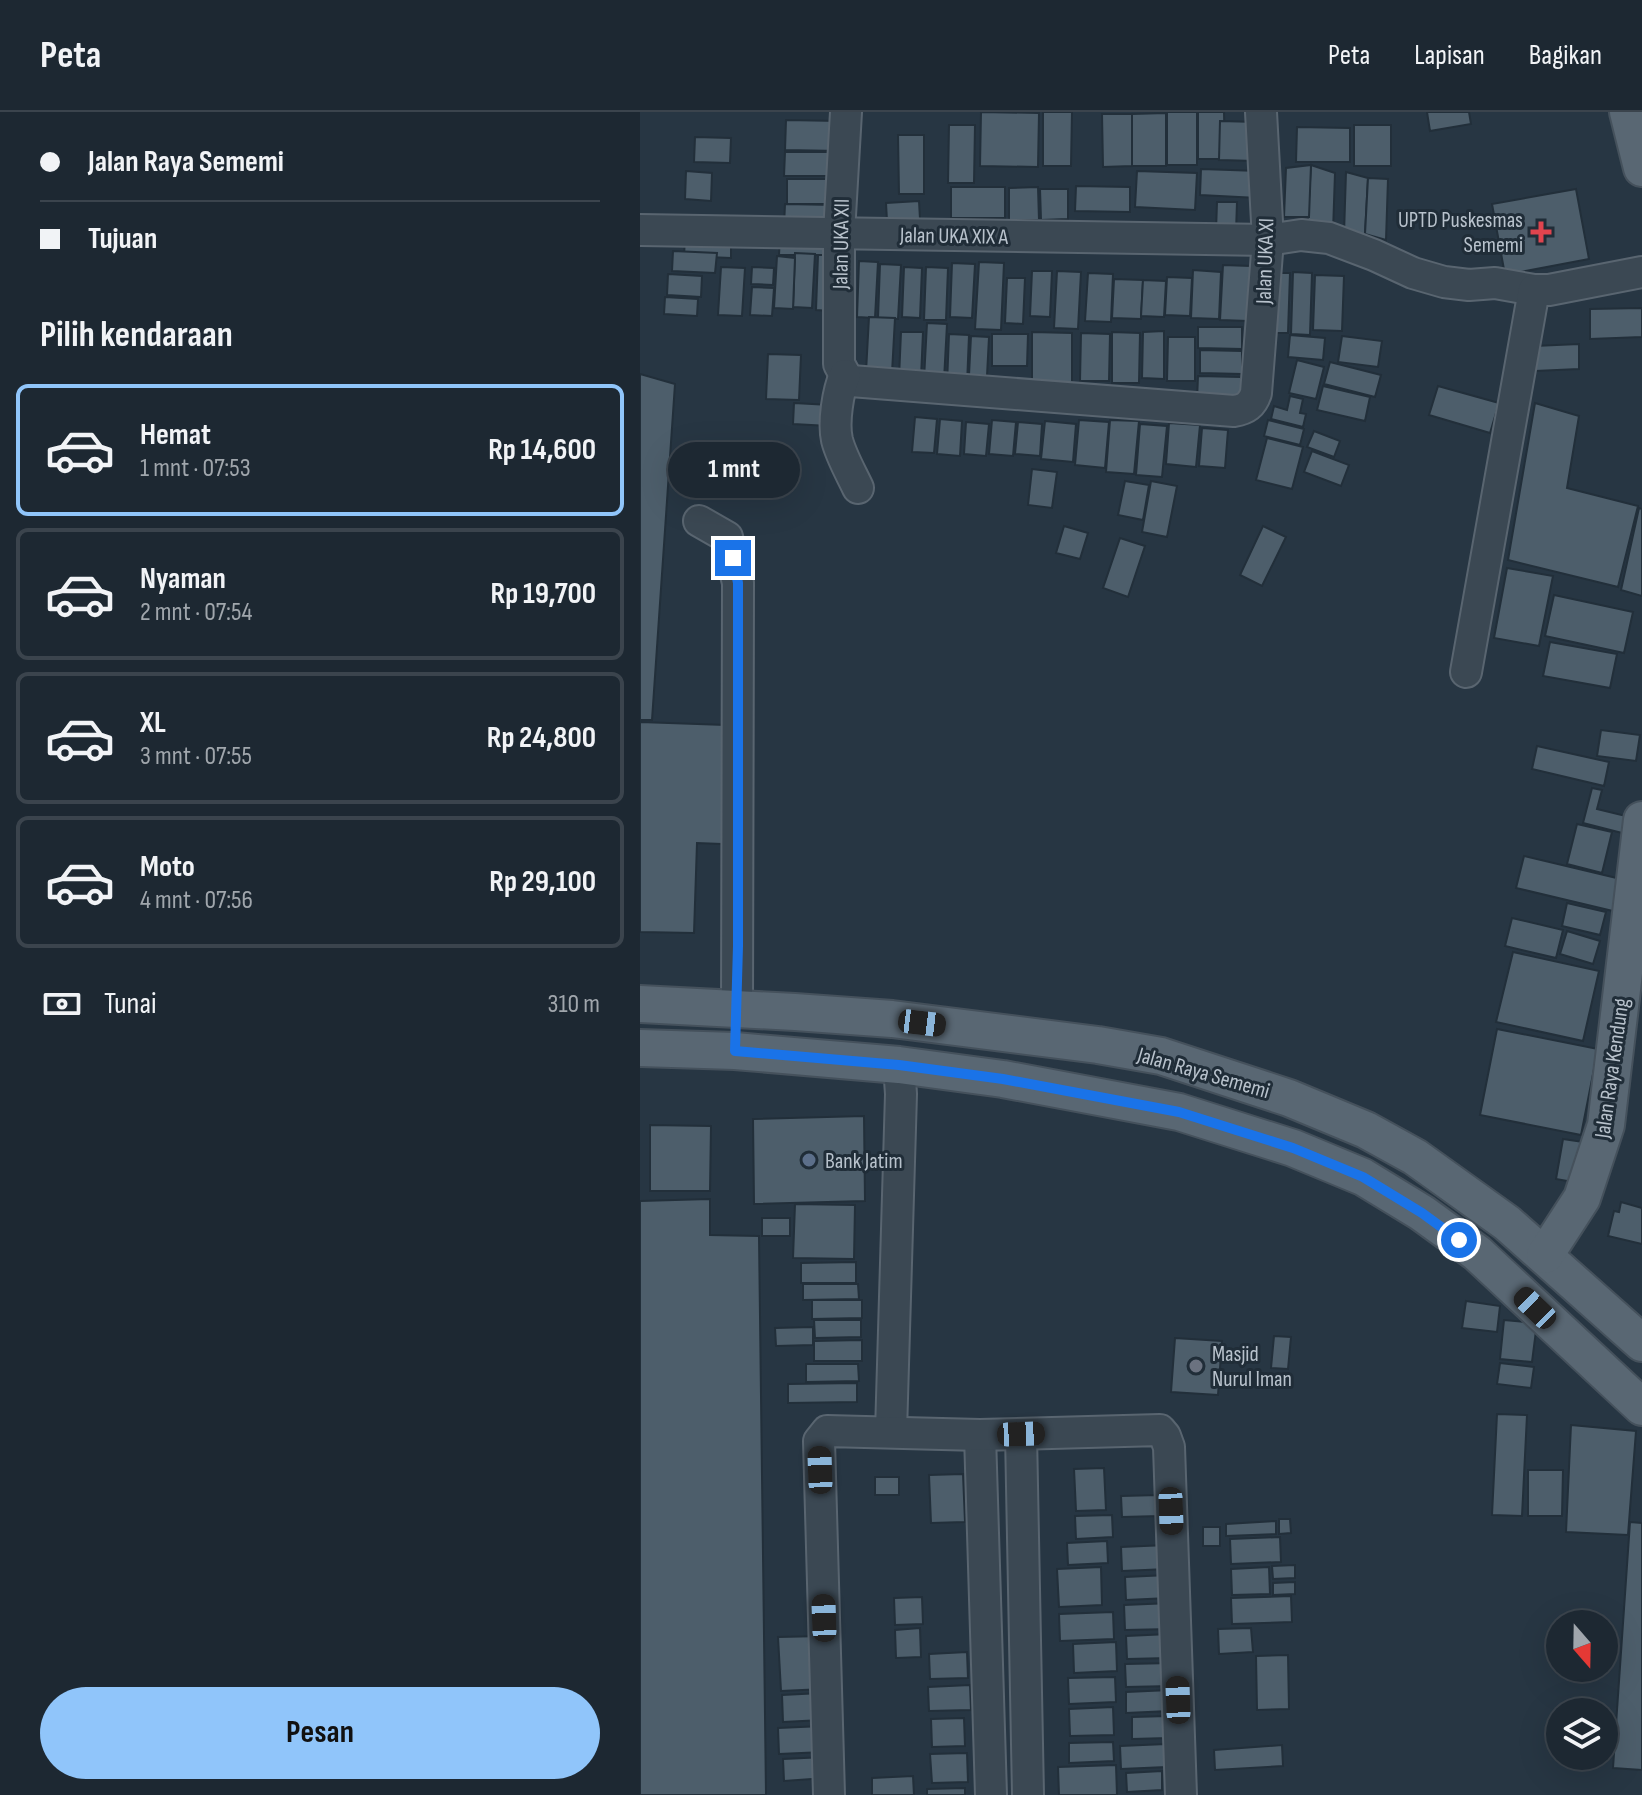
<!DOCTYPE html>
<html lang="id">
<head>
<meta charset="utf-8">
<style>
  :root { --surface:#1d2832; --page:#2a343e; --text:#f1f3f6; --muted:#a0a6ac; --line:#3b444d; --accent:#90c5fa }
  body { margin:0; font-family:"Sofia Sans Condensed",sans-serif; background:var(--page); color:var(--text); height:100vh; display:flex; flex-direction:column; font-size:30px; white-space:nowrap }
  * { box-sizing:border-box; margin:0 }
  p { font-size:26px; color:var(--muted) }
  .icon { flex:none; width:44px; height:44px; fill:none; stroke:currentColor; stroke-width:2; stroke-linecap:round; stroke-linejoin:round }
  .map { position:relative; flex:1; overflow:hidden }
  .sheet { display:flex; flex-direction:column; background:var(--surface); width:640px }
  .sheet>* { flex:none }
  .banner { display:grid; align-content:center; height:176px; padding:0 40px; background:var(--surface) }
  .needle { width:52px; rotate:160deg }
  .buttons { position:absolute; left:906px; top:1498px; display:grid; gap:16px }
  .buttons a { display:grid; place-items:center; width:72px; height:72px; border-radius:50%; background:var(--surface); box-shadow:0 8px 32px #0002,0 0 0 2px var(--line); font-size:40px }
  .end { position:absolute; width:36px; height:36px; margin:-18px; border:10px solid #1a73e8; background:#fff; box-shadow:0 0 0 4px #fff }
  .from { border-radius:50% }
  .bubble { position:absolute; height:56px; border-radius:28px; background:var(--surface); box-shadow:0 8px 32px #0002,0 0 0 2px var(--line); font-size:26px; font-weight:700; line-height:56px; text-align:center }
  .car { position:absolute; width:24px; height:48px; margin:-24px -12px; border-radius:10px; box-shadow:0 0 6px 2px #0007; background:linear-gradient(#222 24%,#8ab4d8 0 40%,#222 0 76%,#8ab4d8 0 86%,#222 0) }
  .banner b { display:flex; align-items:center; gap:28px; height:76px; font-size:30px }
  .banner b+b { border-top:2px solid var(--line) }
  .banner i { width:20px; height:20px; background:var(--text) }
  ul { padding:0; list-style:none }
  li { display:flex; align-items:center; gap:24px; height:132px; margin:0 16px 12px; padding:0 24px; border:4px solid var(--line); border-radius:12px }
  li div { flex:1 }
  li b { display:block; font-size:30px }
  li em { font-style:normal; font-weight:700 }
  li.active { border-color:var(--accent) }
  li>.icon { width:72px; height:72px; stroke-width:1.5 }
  h2 { padding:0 40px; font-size:36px; line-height:96px }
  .pay { display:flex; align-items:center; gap:20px; height:88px; padding:0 40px; font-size:30px }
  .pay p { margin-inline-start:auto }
  .cta { display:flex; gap:16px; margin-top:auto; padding:16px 40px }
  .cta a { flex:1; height:92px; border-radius:48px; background:var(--accent); color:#111; font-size:32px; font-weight:700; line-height:92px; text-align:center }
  header { display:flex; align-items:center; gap:48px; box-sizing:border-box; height:112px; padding:0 40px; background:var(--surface); border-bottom:2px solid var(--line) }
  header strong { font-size:38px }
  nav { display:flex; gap:44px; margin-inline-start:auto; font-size:28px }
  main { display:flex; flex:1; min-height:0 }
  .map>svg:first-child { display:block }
  .building { fill:#4d5e6b; stroke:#222f3a; stroke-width:2 }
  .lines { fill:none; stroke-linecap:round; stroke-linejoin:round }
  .minor-casing { stroke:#596570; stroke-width:34 }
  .major-casing { stroke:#45515c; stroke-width:40 }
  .minor { stroke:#3b4853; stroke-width:30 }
  .major { stroke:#596773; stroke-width:36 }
  .route { stroke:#1a73e8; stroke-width:10 }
  .health-dot { fill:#e0444e; stroke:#202d38; stroke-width:3 }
  .service-dot { fill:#5c6f8a; stroke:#202d38; stroke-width:3 }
  .worship-dot { fill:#6b7280; stroke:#202d38; stroke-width:3 }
  .labels { text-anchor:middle; stroke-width:6; stroke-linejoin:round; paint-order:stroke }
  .poi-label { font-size:22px; fill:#b8c2cc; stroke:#202d38; text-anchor:start }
  .street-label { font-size:22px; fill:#b8c2cc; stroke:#202d38 }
</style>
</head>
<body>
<header>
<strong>Peta</strong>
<nav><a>Peta</a><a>Lapisan</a><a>Bagikan</a></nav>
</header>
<main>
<section class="sheet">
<div class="banner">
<b><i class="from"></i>Jalan Raya Sememi</b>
<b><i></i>Tujuan</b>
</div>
<h2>Pilih kendaraan</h2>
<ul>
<li class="active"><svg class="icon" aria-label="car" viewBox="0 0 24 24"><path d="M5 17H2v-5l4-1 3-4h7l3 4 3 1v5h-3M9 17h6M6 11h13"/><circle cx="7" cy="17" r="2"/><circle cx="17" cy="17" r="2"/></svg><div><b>Hemat</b><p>1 mnt · 07:53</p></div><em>Rp 14,600</em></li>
<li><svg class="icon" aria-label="car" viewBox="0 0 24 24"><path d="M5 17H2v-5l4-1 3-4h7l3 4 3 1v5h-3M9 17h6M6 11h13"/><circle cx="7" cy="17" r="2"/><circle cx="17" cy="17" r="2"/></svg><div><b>Nyaman</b><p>2 mnt · 07:54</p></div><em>Rp 19,700</em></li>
<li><svg class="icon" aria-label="car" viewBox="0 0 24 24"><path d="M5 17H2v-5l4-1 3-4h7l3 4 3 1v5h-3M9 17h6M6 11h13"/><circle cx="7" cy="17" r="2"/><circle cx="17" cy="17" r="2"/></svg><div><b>XL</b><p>3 mnt · 07:55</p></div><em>Rp 24,800</em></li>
<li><svg class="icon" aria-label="car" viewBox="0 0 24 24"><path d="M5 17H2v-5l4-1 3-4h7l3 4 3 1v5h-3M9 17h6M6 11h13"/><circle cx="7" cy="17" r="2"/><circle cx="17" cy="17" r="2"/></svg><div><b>Moto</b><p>4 mnt · 07:56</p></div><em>Rp 29,100</em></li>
</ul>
<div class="pay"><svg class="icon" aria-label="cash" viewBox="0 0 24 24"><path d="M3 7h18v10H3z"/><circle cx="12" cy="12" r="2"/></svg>Tunai<p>310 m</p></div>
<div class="cta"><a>Pesan</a></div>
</section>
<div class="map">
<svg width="1002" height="1683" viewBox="0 0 1002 1683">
  <rect width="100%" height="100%" fill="#273643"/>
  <!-- building -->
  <g class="building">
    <path d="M341,0L399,1L398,55L340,54Z"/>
    <path d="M403,0H432L431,54H403Z"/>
    <rect x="527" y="0" width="30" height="53"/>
    <path d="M558,0H584L585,47H558Z"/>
    <path d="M787,0H829L831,12L790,19Z"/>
    <path d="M526,1V54H492V2Z"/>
    <path d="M462,2H492V54L463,55Z"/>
    <path d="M146,8L200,9L199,39L145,38Z"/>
    <path d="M580,9L617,10L615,49L579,48Z"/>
    <path d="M309,13H335L334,71H308Z"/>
    <rect x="714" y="13" width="37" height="41"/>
    <path d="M657,15L710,16V50H656Z"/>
    <path d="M258,23H284V82H259Z"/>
    <path d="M55,25L91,26L90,51L54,50Z"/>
    <path d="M145,40H194L193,64H144Z"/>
    <path d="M671,53L695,61L693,120H667Z"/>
    <path d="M671,53L669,105H644L646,56Z"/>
    <path d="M561,57L619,59L618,86L560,83Z"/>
    <path d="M46,59L72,61L71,89L45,87Z"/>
    <path d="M497,59L557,61L555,98L495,95Z"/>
    <path d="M706,60L728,66L725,122H704Z"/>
    <path d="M728,66L748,67L746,128L725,122Z"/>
    <path d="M147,67H192L191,92H147Z"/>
    <path d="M436,74L490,75V100L435,99Z"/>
    <rect x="311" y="75" width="54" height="31"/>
    <path d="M398,75L399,108H369V76Z"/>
    <path d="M400,77H428V107L401,108Z"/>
    <path d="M936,77L949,147L865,163L852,92Z"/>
    <path d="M279,89L280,107L247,109L246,91Z"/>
    <path d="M577,90H597L596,120L576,119Z"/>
    <path d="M145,92L195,93L194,115L144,114Z"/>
    <path d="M140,124H196L195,143H139Z"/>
    <path d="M45,126L91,127V146L44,144Z"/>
    <path d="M33,139L77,141L75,161L32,159Z"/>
    <path d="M155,141L175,142L172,196L153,195Z"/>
    <path d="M178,143H193L190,199L176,198Z"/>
    <path d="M137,144L155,146L153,197L134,196Z"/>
    <path d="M219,149L238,150L235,206L217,205Z"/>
    <path d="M339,150L364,151L361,218L335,217Z"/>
    <path d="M312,151L335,152L332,206L310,205Z"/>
    <path d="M240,152L261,153L258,207L238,206Z"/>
    <path d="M583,153L611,154L608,209L580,208Z"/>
    <path d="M81,155L105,156L102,204L78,203Z"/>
    <path d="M112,155L134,156L133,173L111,172Z"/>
    <path d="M264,155L282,156L280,206L262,205Z"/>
    <path d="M286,155L308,156L306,208H284Z"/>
    <path d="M553,158L581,160L579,207L551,206Z"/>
    <path d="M392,159H412L410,205L390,204Z"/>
    <path d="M417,159L441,160L438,217L414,216Z"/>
    <path d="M653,160L672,161L670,223L651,222Z"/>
    <path d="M448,161L473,162L471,210L445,209Z"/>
    <path d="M637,161H650L648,221H636Z"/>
    <path d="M28,162L62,164L61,185L27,183Z"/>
    <path d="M675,163L704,164L702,219L673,218Z"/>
    <path d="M527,165L552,166L550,204L525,203Z"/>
    <path d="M367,166H385L383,212L365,211Z"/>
    <path d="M474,167L503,168L501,207L472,206Z"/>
    <path d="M503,168L526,169L524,205L501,204Z"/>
    <path d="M112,175L134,176L132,204L110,203Z"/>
    <path d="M25,185L58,187L57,204L24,202Z"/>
    <path d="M1002,196V225L950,227V197Z"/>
    <path d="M229,205L255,206L252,261L226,260Z"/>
    <path d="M287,211L307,212L304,268L284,267Z"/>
    <path d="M558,215H602V237L558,236Z"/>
    <path d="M524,219V267L502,266L503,220Z"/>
    <path d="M261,220H283L281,266H259Z"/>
    <path d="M392,220L432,221V270H392Z"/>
    <path d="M472,220L500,221L499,271H472Z"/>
    <path d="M441,221L470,222L469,269H440Z"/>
    <path d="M309,222L329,223L327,273L307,272Z"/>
    <path d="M352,222H388L387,254H352Z"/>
    <path d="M650,223L685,226L683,248L648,245Z"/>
    <path d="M331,224L349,225L347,264L329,263Z"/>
    <path d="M702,224L742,229L738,255L698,250Z"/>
    <path d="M528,225H555V269H527Z"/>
    <path d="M939,232V257L895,259L894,234Z"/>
    <path d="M560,238L602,239V262L560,261Z"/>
    <path d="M128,242L161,243L159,288L126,287Z"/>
    <path d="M657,248L684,255L676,287L649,281Z"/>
    <path d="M690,250L741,263L735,285L684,272Z"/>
    <path d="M0,262L35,272L12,608H0Z"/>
    <path d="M558,264L601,265V288H557Z"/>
    <path d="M683,274L730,285L725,309L677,298Z"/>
    <path d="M798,274L859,291L850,321L789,303Z"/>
    <path d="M650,284L663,287L660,301L666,302L663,315L631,307L634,294L647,298Z"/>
    <path d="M154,291L190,293L189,314L153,312Z"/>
    <path d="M895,291L939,304L927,376L998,394L978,475L868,448Z"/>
    <path d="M275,305L297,307L294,341L272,340Z"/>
    <path d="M300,307L322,309L320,344L297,342Z"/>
    <path d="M352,308L376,310L373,344L349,342Z"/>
    <path d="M439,308L469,310L465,356L435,353Z"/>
    <path d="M470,308L499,309L494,362L466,360Z"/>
    <path d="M628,308L664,317L660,333L624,324Z"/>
    <path d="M405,309L436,312L433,350L401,347Z"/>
    <path d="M326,310L349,312L346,344L324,342Z"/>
    <path d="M378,310L402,312L400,344L375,342Z"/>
    <path d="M529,311L560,313L556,355L526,352Z"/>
    <path d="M500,312L527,314L522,365L496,363Z"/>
    <path d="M562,316L588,318L585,356L559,354Z"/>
    <path d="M674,319L700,329L694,345L667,335Z"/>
    <path d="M627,326L663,335L652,377L616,368Z"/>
    <path d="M672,339L709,353L701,374L664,360Z"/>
    <path d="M392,357L417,360L412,396L388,393Z"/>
    <path d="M485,369L509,373L503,408L478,403Z"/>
    <path d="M511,369L537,374L527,425L502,420Z"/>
    <path d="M999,396L1002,397V484L981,478Z"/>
    <path d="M424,414L448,421L440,447L416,441Z"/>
    <path d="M623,414L646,425L622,474L600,463Z"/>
    <path d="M480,426L505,434L488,485L463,476Z"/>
    <path d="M867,456L913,464L899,534L854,526Z"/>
    <path d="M914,483L993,500L984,541L905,524Z"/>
    <path d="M910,530L977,542L970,576L903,564Z"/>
    <path d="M0,610L86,613L82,732L57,731L54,821L0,820Z"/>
    <path d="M961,618L1000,623L996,649L957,644Z"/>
    <path d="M897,634L969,650L964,674L892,657Z"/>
    <path d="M952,676L962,678L957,697L990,705L986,722L943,711Z"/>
    <path d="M937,712L972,720L962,761L927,752Z"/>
    <path d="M884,744L985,768L977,800L876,776Z"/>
    <path d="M927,791L966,800L960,823L922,814Z"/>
    <path d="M872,806L923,818L916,846L865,834Z"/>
    <path d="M927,819L960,829L953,852L920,842Z"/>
    <path d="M873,840L959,859L943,929L856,910Z"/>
    <path d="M857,917L958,937L941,1023L840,1003Z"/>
    <path d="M224,1004L225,1089L114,1092L113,1007Z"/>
    <path d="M10,1013L71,1014L70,1079H10Z"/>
    <path d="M923,1027L950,1031L944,1072L916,1067Z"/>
    <path d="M70,1087V1123L119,1124L126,1683H0V1089Z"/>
    <path d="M981,1090L1002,1096V1132L968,1124L974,1099L979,1100Z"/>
    <path d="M155,1092L215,1093L214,1147L153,1146Z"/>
    <rect x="122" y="1106" width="28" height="18"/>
    <path d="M216,1150V1171H161V1151Z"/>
    <path d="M163,1172H218L219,1187L163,1188Z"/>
    <path d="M172,1188H222V1206L172,1207Z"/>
    <path d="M826,1189L860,1194L857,1220L822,1216Z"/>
    <path d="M174,1208H221V1225L175,1226Z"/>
    <path d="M864,1208L897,1211L892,1250L860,1247Z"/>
    <path d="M173,1215V1233L136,1234L135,1216Z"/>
    <path d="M634,1224L651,1225L648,1257L631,1256Z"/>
    <path d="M535,1226L582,1229L578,1283L531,1280Z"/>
    <path d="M222,1228V1249H174V1229Z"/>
    <path d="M860,1251L894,1255L891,1276L857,1272Z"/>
    <path d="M166,1252H218L219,1269L166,1270Z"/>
    <path d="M217,1271V1290L148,1291V1272Z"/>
    <path d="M857,1302L887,1303L882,1404L852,1403Z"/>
    <path d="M931,1313L996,1319L988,1423L926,1420Z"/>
    <path d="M464,1356L466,1398L436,1399L434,1357Z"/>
    <path d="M888,1358H923L922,1404H888Z"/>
    <path d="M323,1362L325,1410L291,1411L289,1363Z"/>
    <rect x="235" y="1365" width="24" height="18"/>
    <path d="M519,1383L520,1404L482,1405L481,1384Z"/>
    <path d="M472,1403L473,1425L436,1427L435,1404Z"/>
    <path d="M639,1407H650L651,1421L639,1422Z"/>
    <path d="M636,1409V1422L586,1424V1412Z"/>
    <path d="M990,1410L1002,1411V1658L973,1656Z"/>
    <rect x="563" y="1415" width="17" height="19"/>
    <path d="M640,1425L641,1450L591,1452L590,1427Z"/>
    <path d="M467,1429L468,1451L428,1453L427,1431Z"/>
    <path d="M527,1433L528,1457L482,1459L481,1435Z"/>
    <path d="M655,1453V1466L633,1467L632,1454Z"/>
    <path d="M461,1455L462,1493L419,1495L417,1457Z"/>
    <path d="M629,1455L630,1482L592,1483L591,1457Z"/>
    <path d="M528,1463L529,1486L486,1488L485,1465Z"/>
    <path d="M655,1470V1482L633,1483V1471Z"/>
    <path d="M651,1484L652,1510L592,1512L591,1486Z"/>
    <path d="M282,1485L283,1512L255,1513L254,1486Z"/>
    <path d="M531,1491L532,1517L485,1518L484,1493Z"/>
    <path d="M473,1500L474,1527L420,1529L419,1502Z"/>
    <path d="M280,1516L281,1545L256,1546L255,1518Z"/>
    <path d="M611,1516L613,1540L579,1542L578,1517Z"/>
    <path d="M529,1522L530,1546L487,1547L486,1524Z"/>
    <path d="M182,1524L184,1577L141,1579L138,1525Z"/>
    <path d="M476,1530L477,1559L434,1561L433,1532Z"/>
    <path d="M327,1540L328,1566L290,1567L289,1542Z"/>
    <path d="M648,1543L649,1597L617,1598L616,1544Z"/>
    <path d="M532,1551L533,1574L486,1575L485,1552Z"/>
    <path d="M475,1565L476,1590L429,1592L428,1566Z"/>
    <path d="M330,1573L331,1598L289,1599L288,1575Z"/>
    <path d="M530,1578V1599L486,1601V1580Z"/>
    <path d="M181,1581L182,1608L143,1610L142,1583Z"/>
    <path d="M473,1595L474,1623L430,1624L429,1597Z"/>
    <path d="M528,1604L529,1626L492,1627V1605Z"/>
    <path d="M324,1606L325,1634L292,1635L291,1607Z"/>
    <path d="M183,1614L184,1640L139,1642L138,1616Z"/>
    <path d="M473,1630L474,1649L429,1651V1631Z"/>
    <path d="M526,1632L527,1655L481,1657L480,1634Z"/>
    <path d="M642,1633L643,1654L575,1658L574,1638Z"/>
    <path d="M327,1641L328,1670L292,1671L290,1642Z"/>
    <path d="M185,1645L186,1666L144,1669L143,1647Z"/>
    <path d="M476,1653L477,1683H419L418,1655Z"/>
    <path d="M522,1659V1678L487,1680L486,1661Z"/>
    <path d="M273,1664L274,1683H232V1666Z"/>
    <path d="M325,1676V1683H287V1677Z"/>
  </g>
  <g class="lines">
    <defs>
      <g id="minor">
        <path d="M206,0L199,121V252L205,263L211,269L594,299C606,297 612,293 616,281L628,128L621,0"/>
        <path d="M0,118L628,128L661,123L689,126L734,143L773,161L804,170L829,173L855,171L894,178"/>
        <path d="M205,263C198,279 193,310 197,328C201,344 211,361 218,376"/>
        <path d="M59,409L87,425L98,471L97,898"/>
        <path d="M826,560L894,178H909L1002,160"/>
        <path d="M251,1320L261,982L259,953"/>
        <path d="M381,1322L388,1683"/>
        <path d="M340,1323L351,1683"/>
        <path d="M189,1683L179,1329L187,1319L340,1323L520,1318L525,1324L529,1335L541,1683"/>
      </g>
      <g id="major">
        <path d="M988,0L1002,56"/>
        <path d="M0,892L155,900L252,907L458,933L521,944L649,986L726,1018L775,1045L867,1111L1002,1231"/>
        <path d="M0,936L95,939L259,953L363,967L539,1000L653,1036L723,1065L782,1101L837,1141L1002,1295"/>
        <path d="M905,1143L942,1086L966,1013L1002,708"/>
      </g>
    </defs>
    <!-- minor casing -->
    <use href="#minor" class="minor-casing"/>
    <!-- major casing -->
    <use href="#major" class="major-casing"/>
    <!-- minor -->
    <use href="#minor" class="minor"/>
    <!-- major -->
    <use href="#major" class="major"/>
  </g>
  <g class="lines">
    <!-- route -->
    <path class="route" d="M93,446L98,471V834L95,939L259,953L363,967L539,1000L653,1036L723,1065L782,1101L819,1128"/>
  </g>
  <!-- markers -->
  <path class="health-dot" d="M897 108h8v8h8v8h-8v8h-8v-8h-8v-8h8z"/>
  <circle class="service-dot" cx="169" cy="1048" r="8"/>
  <circle class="worship-dot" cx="556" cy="1254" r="8"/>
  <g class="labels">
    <!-- poi labels -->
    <g class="poi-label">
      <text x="883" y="115" text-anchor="end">UPTD Puskesmas<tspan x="883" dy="25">Sememi</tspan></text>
      <text x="185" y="1056">Bank Jatim</text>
      <text x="572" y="1249">Masjid<tspan x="572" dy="25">Nurul Iman</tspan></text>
    </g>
    <!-- street labels -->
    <g class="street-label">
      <text transform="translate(314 123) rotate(1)" y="8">Jalan UKA XIX A</text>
      <text transform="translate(200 132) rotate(-89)" y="8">Jalan UKA XII</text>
      <text transform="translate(624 149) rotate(-88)" y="8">Jalan UKA XI</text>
      <text transform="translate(971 956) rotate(-82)" y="8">Jalan Raya Kendung</text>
      <text transform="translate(564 960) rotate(16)" y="8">Jalan Raya Sememi</text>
    </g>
  </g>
</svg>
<div class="buttons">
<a><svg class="needle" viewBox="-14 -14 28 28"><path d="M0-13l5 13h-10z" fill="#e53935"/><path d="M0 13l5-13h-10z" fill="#a0a6ac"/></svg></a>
<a><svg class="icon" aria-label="layers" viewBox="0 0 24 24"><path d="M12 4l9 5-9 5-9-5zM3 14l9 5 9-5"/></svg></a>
</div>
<i class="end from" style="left:819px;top:1128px"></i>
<i class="end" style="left:93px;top:446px"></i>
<div class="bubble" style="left:28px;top:330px;width:132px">1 mnt</div>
<i class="car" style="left:282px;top:911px;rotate:97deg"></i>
<i class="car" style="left:895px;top:1196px;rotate:314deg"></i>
<i class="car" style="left:381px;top:1322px;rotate:88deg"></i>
<i class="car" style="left:180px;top:1358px;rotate:358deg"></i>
<i class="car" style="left:531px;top:1399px;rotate:178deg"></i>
<i class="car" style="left:184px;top:1506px;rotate:358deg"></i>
<i class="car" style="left:538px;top:1588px;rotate:358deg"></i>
</div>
</main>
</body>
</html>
